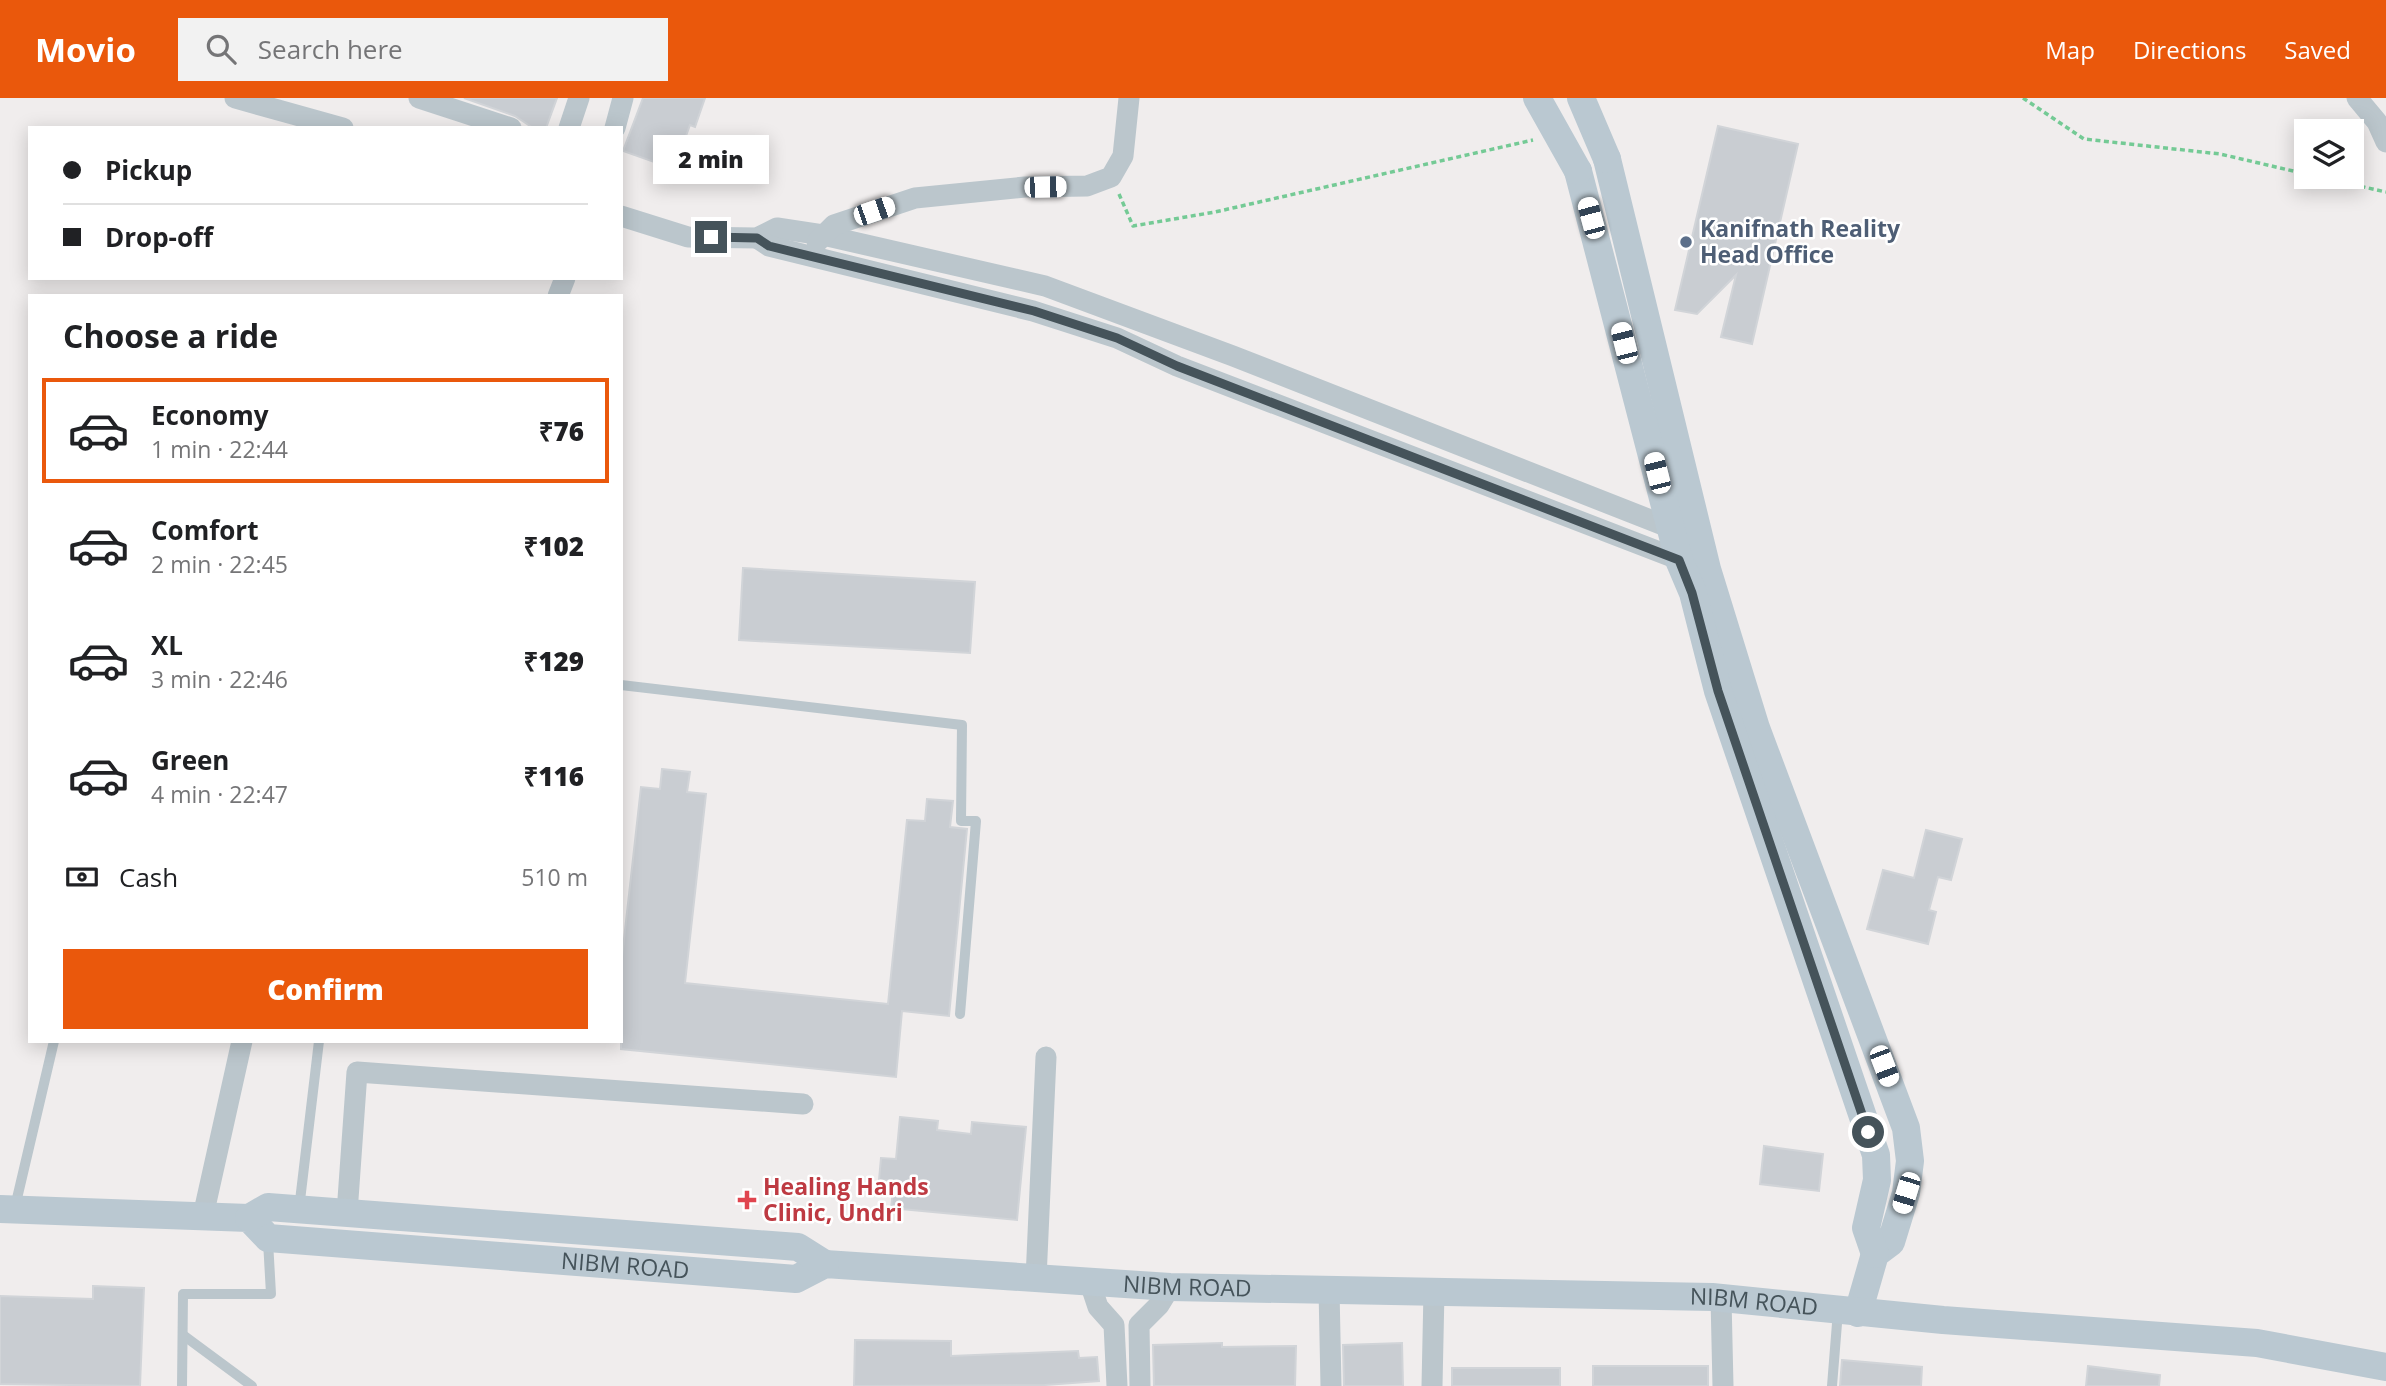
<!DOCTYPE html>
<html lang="en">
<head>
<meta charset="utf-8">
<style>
  :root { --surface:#fff; --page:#f2f2f2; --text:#202124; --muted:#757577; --line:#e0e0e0; --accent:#ea580c }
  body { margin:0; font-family:"Open Sans",sans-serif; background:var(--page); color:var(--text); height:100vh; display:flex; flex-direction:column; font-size:26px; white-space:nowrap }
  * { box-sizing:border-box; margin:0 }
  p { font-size:23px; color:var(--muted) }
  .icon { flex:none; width:38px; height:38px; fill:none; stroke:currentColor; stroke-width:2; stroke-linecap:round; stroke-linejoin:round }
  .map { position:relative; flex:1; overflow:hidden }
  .drawer { position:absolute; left:28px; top:196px; width:595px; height:749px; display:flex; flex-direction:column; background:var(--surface); border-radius:0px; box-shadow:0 4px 18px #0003 }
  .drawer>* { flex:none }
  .hud { position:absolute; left:28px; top:28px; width:595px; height:154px; border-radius:0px; box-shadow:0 4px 18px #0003; display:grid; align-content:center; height:154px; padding:0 35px; background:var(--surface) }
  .buttons { position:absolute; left:2294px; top:21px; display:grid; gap:14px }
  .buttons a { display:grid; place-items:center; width:70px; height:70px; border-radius:0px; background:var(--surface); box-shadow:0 4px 18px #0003; font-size:35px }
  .end { position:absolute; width:32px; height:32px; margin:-16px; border:9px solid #45535a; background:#fff; box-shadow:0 0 0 4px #fff }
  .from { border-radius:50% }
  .bubble { position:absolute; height:49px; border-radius:0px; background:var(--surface); box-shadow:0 4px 18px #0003; font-size:23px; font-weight:800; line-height:49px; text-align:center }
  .car { position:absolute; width:21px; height:42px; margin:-21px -10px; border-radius:9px; box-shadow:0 0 5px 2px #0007; background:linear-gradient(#fff 24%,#345 0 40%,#fff 0 76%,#345 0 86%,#fff 0) }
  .hud b { display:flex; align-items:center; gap:24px; height:66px; font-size:26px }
  .hud b+b { border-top:2px solid var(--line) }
  .hud i { width:18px; height:18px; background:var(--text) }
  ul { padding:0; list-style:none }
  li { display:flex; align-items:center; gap:21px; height:105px; margin:0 14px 10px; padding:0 21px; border:4px solid transparent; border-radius:0px }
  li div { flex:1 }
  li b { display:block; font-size:26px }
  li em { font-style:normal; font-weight:800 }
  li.on { border-color:var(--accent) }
  li>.icon { width:63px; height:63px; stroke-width:1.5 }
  h2 { padding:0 35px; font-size:32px; line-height:84px }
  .pay { display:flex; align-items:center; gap:18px; height:77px; padding:0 35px; font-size:26px }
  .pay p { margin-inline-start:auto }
  .button { display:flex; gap:14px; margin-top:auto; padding:14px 35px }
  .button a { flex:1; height:80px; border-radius:0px; background:var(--accent); color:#fff; font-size:28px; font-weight:800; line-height:80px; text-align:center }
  header { display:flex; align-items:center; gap:42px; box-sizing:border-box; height:98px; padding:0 35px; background:var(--accent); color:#fff }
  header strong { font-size:33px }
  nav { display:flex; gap:38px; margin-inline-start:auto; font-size:24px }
  .search { width:490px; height:63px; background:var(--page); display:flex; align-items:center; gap:18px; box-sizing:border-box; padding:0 24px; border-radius:0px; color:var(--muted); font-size:26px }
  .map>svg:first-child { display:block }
  .building { fill:#c9cdd2; stroke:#d1d4d8; stroke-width:2 }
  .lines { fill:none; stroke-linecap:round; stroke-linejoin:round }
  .path { stroke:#74ca95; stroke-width:3.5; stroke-dasharray:5 3.5; stroke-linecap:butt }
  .lane { stroke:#bbc6cc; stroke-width:10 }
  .street { stroke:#bbc6cc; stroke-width:21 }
  .secondary { stroke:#bac8d1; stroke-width:28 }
  .secondary-bridge { stroke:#bac8d1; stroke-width:28 }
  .route { stroke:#45535a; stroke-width:9 }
  .service-dot { fill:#5c6f8a; stroke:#fff; stroke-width:2.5 }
  .health-dot { fill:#e0444e; stroke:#fff; stroke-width:2.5 }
  .labels { text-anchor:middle; stroke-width:5; stroke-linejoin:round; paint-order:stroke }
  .service-label { font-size:23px; font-weight:bold; fill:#4e5e75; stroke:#fff; text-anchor:start }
  .health-label { font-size:23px; font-weight:bold; fill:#be3a42; stroke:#fff; text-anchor:start }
  .street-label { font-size:23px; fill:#45535a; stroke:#fff }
</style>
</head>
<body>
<header>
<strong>Movio</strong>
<div class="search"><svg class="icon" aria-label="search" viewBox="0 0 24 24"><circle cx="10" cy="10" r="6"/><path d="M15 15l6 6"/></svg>Search here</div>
<nav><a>Map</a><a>Directions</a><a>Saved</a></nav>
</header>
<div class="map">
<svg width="2386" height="1288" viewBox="0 0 2386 1288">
  <rect width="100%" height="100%" fill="#f0eded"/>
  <!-- building -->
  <g class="building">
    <path d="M464,0H557L546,30H533L515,18Z"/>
    <path d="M643,0H705L695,29L690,27L674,71L623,53Z"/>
    <path d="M1718,28L1798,46L1752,246L1721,239L1736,177L1697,216L1675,212Z"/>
    <path d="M743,470L975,484L970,555L739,542Z"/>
    <path d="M662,671L690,674L687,694L706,696L685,885L888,906L907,722L925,723L927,701L953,703L950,729L967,731L949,918L902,913L896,979L621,951V868L641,689L660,691Z"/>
    <path d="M1926,732L1962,741L1951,782L1938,779L1929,812L1936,814L1928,846L1867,831L1883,772L1914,780Z"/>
    <path d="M900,1019L938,1023L937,1032L971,1036L972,1024L1026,1029L1017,1122L891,1110L894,1083L879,1082L881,1060L896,1061Z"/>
    <path d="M1764,1048L1823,1056L1819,1093L1760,1086Z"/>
    <path d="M93,1188L144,1190L140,1288L0,1286V1198L93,1201Z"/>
    <path d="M855,1242L951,1243V1258L1078,1253L1079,1260L1097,1259L1099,1283L1045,1287L854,1288Z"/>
    <path d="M1222,1245V1249L1296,1248L1295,1288H1154L1153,1247Z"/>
    <path d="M1402,1245L1403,1288H1344L1343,1247Z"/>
    <path d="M1842,1262L1922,1269L1921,1288H1840Z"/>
    <rect x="1593" y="1268" width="115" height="20"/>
    <path d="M2088,1268L2160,1277L2159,1288H2086Z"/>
    <rect x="1452" y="1270" width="108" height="18"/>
  </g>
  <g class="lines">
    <!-- path -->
    <g class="path">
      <path d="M2023,0L2084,41L2220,56L2306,76"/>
      <path d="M2319,79L2386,94"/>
      <path d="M1119,96L1133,128L1215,114L1533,42"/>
    </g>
    <!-- lane -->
    <g class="lane">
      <path d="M621,587L962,627L961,723H976L960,916"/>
      <path d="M15,1109L54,943"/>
      <path d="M299,1111L319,943"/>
      <path d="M183,1237L252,1288"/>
      <path d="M182,1288L183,1196H271L268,1143"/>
      <path d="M1832,1288L1838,1213"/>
    </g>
    <!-- street -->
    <g class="street">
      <path d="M235,0L343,30"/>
      <path d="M419,0L511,30"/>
      <path d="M2357,0L2377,24L2386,44"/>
      <path d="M569,30L579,0"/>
      <path d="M615,30L623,0"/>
      <path d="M621,118L688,139L757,140L777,130L823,137L1045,188L1233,258L1681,434"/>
      <path d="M757,140L769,148L1033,213L1117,240L1177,268L1688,465"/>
      <path d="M817,144L834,127L915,100L1025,89L1087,88L1111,79L1123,58L1129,0"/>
      <path d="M558,198L565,180"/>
      <path d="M347,1115L357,974L803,1006"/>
      <path d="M203,1118L242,943"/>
      <path d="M1036,1181L1046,959"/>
      <path d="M1090,1185L1098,1209L1114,1227L1117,1288"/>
      <path d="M1329,1191L1331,1288"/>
      <path d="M1721,1200L1723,1288"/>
      <path d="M1140,1288L1139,1227L1159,1207L1170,1189"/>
      <path d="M1432,1288L1434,1193"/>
    </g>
    <!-- secondary -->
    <g class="secondary">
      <path d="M1607,61L1707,471L1756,630L1906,1030L1910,1063L1906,1095L1891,1144L1875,1156L1858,1215"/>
      <path d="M1578,73L1679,462L1693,495L1718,593L1876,1057L1877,1082L1866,1130L1875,1156"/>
      <path id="s1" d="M0,1111L249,1120L268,1140L796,1181L825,1166L1170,1189L1712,1199L1943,1222L2257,1245L2386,1269"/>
      <path d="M249,1120L268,1109L798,1149L825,1166"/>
    </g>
    <!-- secondary-bridge -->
    <g class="secondary-bridge">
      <path d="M1537,0L1578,73"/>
      <path d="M1581,0L1607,61"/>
    </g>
  </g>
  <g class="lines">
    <!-- route -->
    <path class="route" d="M711,139L757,140L769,148L1034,213L1117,240L1177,268L1679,462L1692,495L1718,593L1868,1034"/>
  </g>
  <!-- markers -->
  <circle class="service-dot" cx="1686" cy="144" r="7"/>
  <path class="health-dot" d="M743.5 1091.5h7v7h7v7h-7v7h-7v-7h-7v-7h7z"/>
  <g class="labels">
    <!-- service labels -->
    <g class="service-label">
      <text x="1700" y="139">Kanifnath Reality<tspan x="1700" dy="26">Head Office</tspan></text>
    </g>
    <!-- health labels -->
    <g class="health-label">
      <text x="763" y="1097">Healing Hands<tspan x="763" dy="26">Clinic, Undri</tspan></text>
    </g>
    <!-- street labels -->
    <g class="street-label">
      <text dy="8" stroke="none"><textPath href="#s1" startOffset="635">NIBM ROAD</textPath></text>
      <text dy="8" stroke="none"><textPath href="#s1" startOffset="1202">NIBM ROAD</textPath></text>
      <text dy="8" stroke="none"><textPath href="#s1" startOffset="1769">NIBM ROAD</textPath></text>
    </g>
  </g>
</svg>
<div class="buttons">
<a><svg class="icon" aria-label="layers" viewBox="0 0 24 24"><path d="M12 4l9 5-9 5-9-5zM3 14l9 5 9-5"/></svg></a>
</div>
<i class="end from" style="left:1868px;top:1034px"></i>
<i class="end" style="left:711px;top:139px"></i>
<div class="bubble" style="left:653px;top:37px;width:116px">2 min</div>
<i class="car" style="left:1045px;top:89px;rotate:89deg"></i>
<i class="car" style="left:874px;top:113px;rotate:71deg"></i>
<i class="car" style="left:1591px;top:120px;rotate:345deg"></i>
<i class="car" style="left:1624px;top:245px;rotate:346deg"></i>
<i class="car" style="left:1657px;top:375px;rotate:346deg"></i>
<i class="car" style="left:1884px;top:968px;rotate:159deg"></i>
<i class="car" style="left:1906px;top:1095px;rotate:197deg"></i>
<div class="hud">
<b><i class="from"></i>Pickup</b>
<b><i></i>Drop-off</b>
</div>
<section class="drawer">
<h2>Choose a ride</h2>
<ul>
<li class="on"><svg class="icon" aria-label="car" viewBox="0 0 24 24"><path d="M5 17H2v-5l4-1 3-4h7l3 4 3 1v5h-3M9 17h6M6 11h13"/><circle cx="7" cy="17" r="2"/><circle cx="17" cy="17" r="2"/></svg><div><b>Economy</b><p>1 min · 22:44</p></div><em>₹76</em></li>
<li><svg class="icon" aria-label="car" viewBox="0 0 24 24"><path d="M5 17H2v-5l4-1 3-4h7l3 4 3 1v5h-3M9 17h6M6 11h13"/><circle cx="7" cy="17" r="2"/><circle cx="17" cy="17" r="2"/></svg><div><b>Comfort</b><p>2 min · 22:45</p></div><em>₹102</em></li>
<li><svg class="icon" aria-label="car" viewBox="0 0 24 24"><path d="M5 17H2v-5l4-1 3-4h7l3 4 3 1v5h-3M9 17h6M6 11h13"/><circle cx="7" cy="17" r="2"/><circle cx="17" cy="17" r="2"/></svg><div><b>XL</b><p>3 min · 22:46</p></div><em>₹129</em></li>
<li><svg class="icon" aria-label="car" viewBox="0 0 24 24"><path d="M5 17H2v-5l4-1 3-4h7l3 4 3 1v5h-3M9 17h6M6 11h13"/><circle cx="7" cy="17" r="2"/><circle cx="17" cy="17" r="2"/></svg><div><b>Green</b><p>4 min · 22:47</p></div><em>₹116</em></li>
</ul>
<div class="pay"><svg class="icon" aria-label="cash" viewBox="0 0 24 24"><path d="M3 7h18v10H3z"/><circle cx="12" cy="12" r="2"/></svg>Cash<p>510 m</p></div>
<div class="button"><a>Confirm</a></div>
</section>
</div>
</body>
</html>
